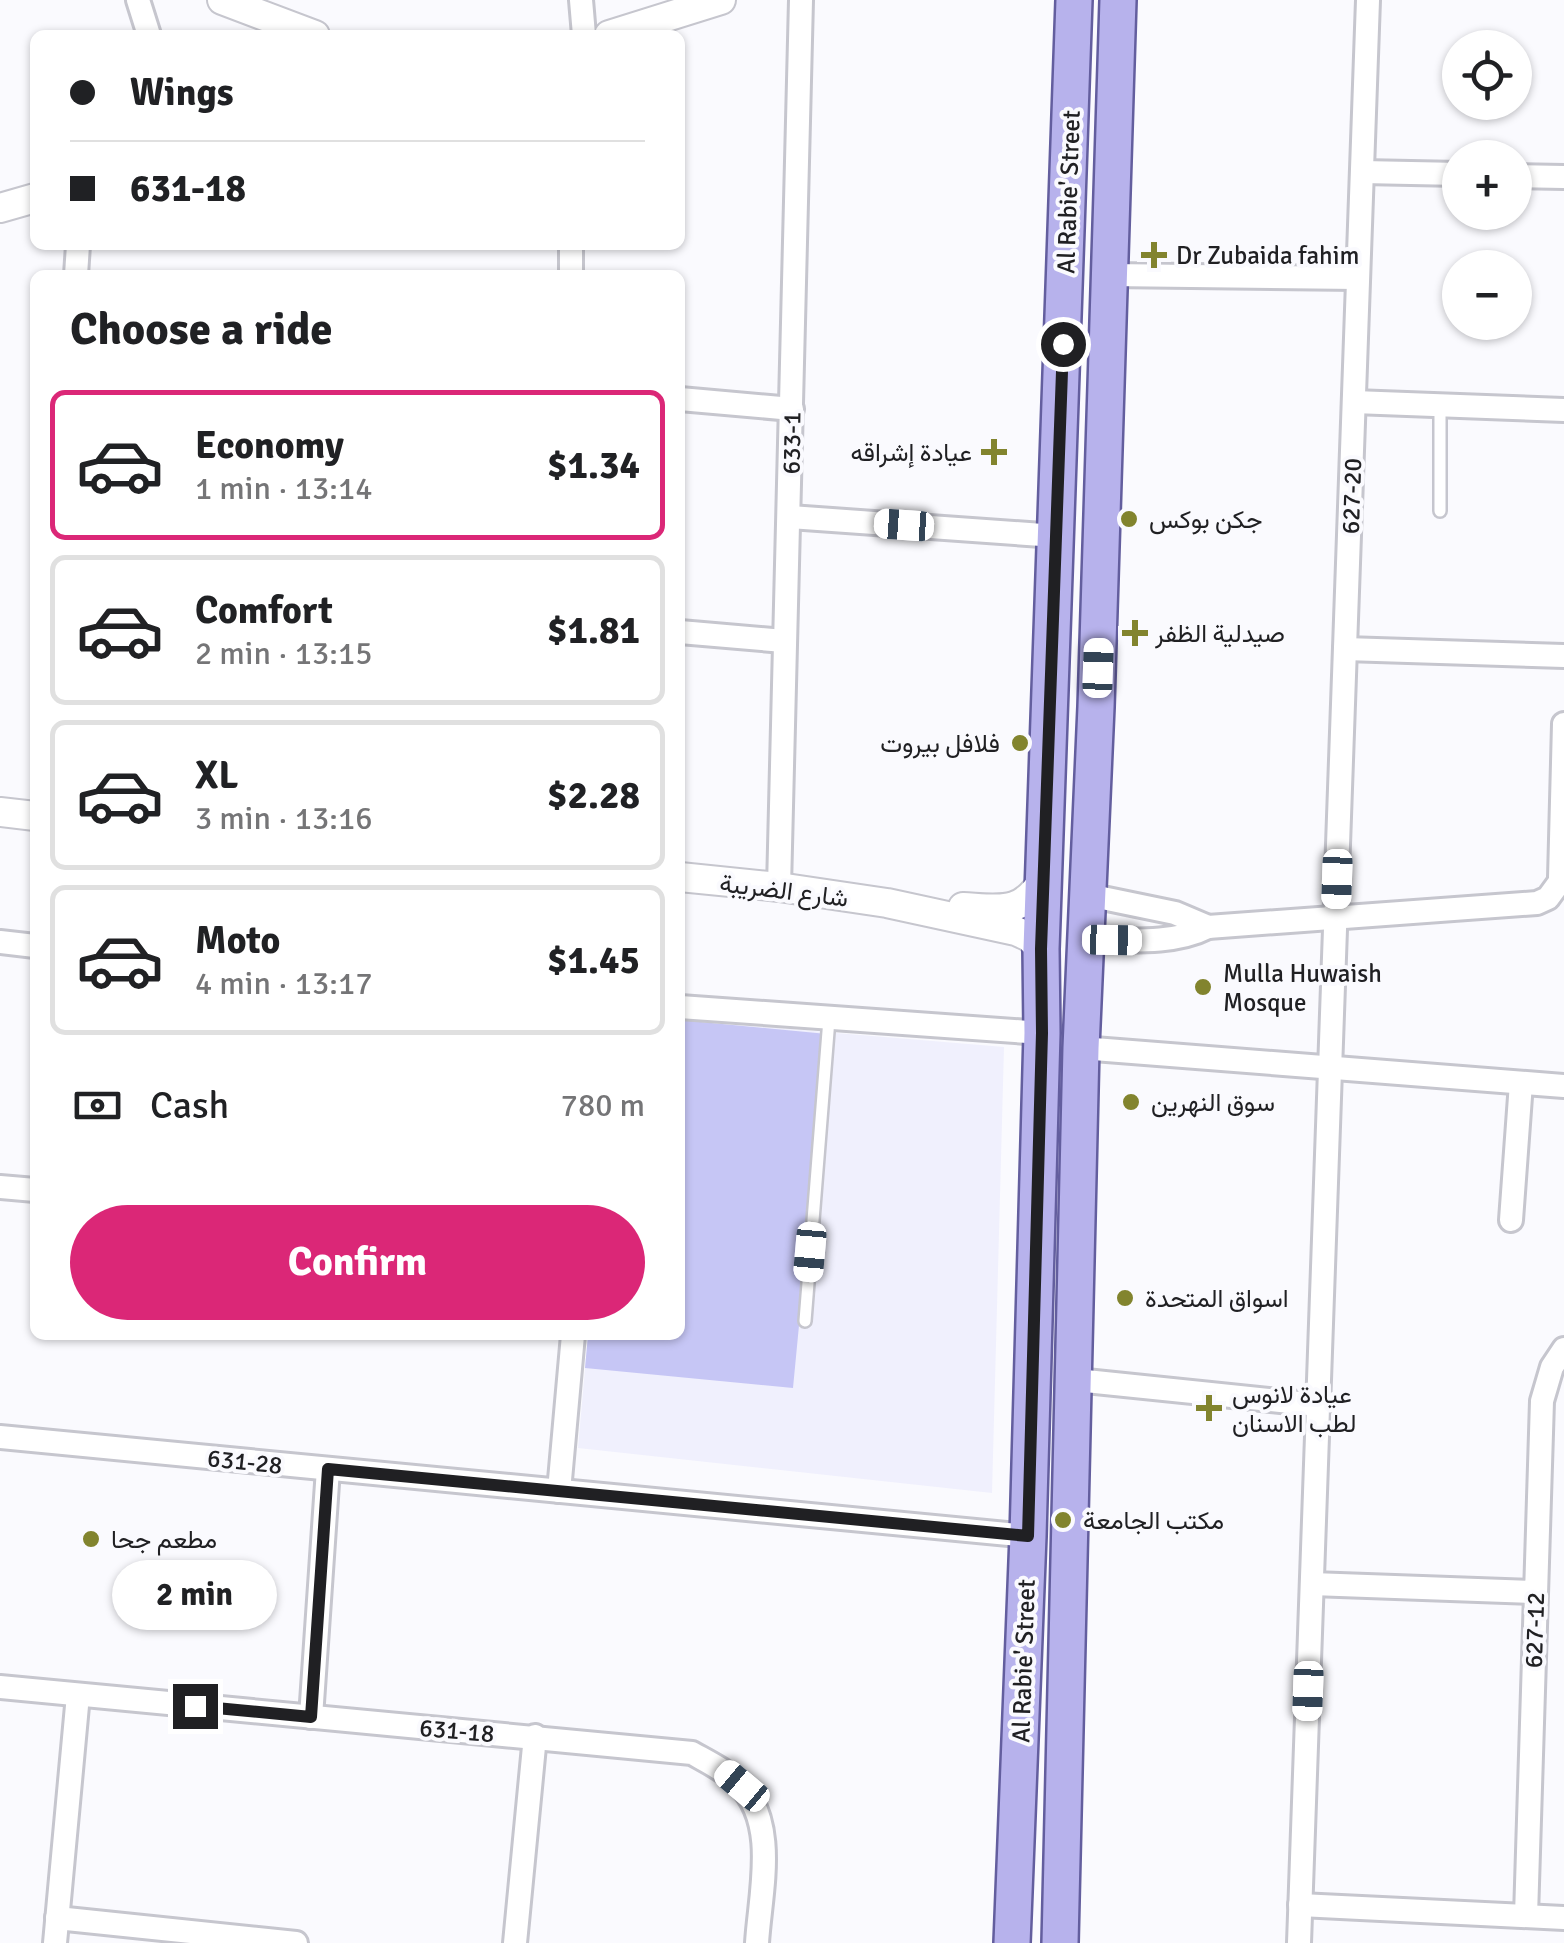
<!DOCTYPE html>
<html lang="en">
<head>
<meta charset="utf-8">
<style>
  :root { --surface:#fff; --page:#f2f2f2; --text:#202124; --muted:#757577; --line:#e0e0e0; --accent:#db2777 }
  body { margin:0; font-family:Signika,Vazirmatn,sans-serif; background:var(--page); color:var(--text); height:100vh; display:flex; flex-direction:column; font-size:38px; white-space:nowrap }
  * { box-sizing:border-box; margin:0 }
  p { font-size:32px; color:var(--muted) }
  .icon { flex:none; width:55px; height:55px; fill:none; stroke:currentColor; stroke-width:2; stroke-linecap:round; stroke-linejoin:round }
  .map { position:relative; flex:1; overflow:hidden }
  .drawer { position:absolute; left:30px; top:270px; width:655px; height:1070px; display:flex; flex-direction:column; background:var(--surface); border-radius:15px; box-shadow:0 2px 8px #0004 }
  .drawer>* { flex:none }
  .hud { position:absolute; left:30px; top:30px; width:655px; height:220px; border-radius:15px; box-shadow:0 2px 8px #0004; display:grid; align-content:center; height:220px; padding:0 40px; background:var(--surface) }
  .buttons { position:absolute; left:1442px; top:30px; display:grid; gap:20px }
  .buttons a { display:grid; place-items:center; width:90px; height:90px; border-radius:50%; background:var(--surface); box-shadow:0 2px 8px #0004; font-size:50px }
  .end { position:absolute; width:45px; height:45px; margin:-22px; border:12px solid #202023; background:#fff; box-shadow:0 0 0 5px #fff }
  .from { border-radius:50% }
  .bubble { position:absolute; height:70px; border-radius:35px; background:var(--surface); box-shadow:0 2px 8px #0004; font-size:32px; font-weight:800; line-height:70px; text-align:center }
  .car { position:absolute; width:30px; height:60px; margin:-30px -15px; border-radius:12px; box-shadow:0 0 8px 2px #0007; background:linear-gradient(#fff 24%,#345 0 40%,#fff 0 76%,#345 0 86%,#fff 0) }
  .hud b { display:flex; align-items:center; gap:35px; height:95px; font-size:38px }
  .hud b+b { border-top:2px solid var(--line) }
  .hud i { width:25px; height:25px; background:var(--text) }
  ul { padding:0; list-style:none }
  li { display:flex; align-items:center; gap:30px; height:150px; margin:0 20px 15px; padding:0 20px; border:5px solid var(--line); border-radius:15px }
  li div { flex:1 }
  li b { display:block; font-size:38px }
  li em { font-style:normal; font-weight:800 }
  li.current { border-color:var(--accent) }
  li>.icon { width:90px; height:90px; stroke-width:1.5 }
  h2 { padding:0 40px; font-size:45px; line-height:120px }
  .pay { display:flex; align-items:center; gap:25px; height:110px; padding:0 40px; font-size:38px }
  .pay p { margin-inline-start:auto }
  .action { display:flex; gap:20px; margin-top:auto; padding:20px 40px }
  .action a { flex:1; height:115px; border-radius:60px; background:var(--accent); color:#fff; font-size:40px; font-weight:800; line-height:115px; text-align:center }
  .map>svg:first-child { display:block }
  .built { fill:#f0f0fd }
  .green { fill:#c6c6f5 }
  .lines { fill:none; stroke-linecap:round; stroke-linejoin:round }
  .service-casing { stroke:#c6c6ce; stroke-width:16 }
  .minor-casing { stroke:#c6c6ce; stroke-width:28 }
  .tertiary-casing { stroke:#c6c6ce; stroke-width:32 }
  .primary-casing { stroke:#635e9e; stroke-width:40 }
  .service { stroke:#fff; stroke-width:11 }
  .minor { stroke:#fff; stroke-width:22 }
  .tertiary { stroke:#fff; stroke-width:28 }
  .primary { stroke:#b7b2ec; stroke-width:35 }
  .route { stroke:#202023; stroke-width:12 }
  .poi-dot { fill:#82842e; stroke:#fafafe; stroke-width:4 }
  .labels { text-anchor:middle; stroke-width:8; stroke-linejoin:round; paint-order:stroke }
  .street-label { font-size:25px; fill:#202023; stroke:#fafafe }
  .poi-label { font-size:25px; fill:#202023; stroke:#fafafe; text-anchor:start }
</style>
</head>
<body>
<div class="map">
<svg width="1564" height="1943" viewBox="0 0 1564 1943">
  <rect width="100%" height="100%" fill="#fafafe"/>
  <!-- built -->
  <path class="built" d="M680,1020L1004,1047L992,1493L578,1448L588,1335H680Z"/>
  <!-- green -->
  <path class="green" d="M680,1020L827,1034L793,1388L585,1368L588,1335H680Z"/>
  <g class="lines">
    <defs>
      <g id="service">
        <path d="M1440,511V405"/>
        <path d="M805,1321L829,1019"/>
      </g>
      <g id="minor">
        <path d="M138,0L149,35"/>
        <path d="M581,0L584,35"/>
        <path d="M1362,172L1460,174"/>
        <path d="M1515,176L1564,177"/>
        <path d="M76,275L78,245"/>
        <path d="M571,275V245"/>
        <path d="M1110,275L1358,278"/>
        <path d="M680,399L792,409"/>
        <path d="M1354,402L1564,410"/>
        <path d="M790,517L1056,536"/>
        <path d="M680,632L784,641"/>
        <path d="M1345,649L1564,656"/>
        <path d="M1560,878L1564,724"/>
        <path d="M779,887L801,0"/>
        <path d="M1088,895L1175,913L1208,927"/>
        <path d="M1087,940C1126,940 1173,945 1208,927L1537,903L1548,898L1564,876"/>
        <path d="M0,942L35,946"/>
        <path d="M680,1007L1042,1033"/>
        <path d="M1081,1048L1564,1086"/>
        <path d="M0,1187L35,1190"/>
        <path d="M1511,1220L1521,1083"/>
        <path d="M1076,1380L1318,1405"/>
        <path d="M0,1437L1028,1536"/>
        <path d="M559,1491L573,1335"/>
        <path d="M1312,1584L1535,1592"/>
        <path d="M0,1687L692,1753C708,1762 725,1770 738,1783C779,1822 760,1893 757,1943"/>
        <path d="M311,1717L328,1469"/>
        <path d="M1300,1905L1564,1918"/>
        <path d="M1526,1916L1542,1401L1552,1367L1564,1349"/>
        <path d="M57,1918L296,1943"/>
        <path d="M55,1943L78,1695"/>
        <path d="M515,1943L535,1736"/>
        <path d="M1299,1943L1368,0"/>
      </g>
      <g id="tertiary">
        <path d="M222,0L315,35"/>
        <path d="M609,35L721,0"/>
        <path d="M0,208L35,198"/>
        <path d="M0,812L35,816"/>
        <path d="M680,877L779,887L887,903L1016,931L1029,937L1041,949"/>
        <path d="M963,907C1001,909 1023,915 1044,878"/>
      </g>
      <g id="primary">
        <path d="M1012,1943L1028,1536L1042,1033L1041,949L1074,0"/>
        <path d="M1060,1943L1081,1048L1096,707L1118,0"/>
      </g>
    </defs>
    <!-- service casing -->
    <use href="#service" class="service-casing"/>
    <!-- minor casing -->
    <use href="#minor" class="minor-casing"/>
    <!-- tertiary casing -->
    <use href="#tertiary" class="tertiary-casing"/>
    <!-- primary casing -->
    <use href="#primary" class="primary-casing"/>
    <!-- service -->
    <use href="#service" class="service"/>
    <!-- minor -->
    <use href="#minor" class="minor"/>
    <!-- tertiary -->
    <use href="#tertiary" class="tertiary"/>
    <!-- primary -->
    <use href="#primary" class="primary"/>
  </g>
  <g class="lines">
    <!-- route -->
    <path class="route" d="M195,1706L311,1717L328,1469L1028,1536L1042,1033L1041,949L1063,344"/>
  </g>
  <!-- markers -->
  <g class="poi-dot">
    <path d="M1149 240h10v10h10v10h-10v10h-10v-10h-10v-10h10z"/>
    <path d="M989 437h10v10h10v10h-10v10h-10v-10h-10v-10h10z"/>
    <circle cx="1129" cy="519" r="10"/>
    <path d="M1130 618h10v10h10v10h-10v10h-10v-10h-10v-10h10z"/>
    <circle cx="1020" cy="743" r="10"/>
    <circle cx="1203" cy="987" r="10"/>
    <circle cx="1131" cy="1102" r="10"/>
    <circle cx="1125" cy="1298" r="10"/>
    <path d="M1204 1393h10v10h10v10h-10v10h-10v-10h-10v-10h10z"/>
    <circle cx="1063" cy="1520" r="10"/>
    <circle cx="91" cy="1539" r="10"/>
  </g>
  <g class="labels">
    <!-- street labels -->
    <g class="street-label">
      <text transform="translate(1068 192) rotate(-88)" y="9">Al Rabie' Street</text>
      <text transform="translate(791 443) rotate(-89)" y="9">633-1</text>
      <text transform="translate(1351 496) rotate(-88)" y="9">627-20</text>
      <text transform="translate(784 890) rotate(7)" y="9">شارع الضريبة</text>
      <text transform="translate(245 1461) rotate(6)" y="9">631-28</text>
      <text transform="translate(1534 1630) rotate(-88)" y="9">627-12</text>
      <text transform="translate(1023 1661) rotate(-88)" y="9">Al Rabie' Street</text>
      <text transform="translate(457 1730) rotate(5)" y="9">631-18</text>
    </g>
    <!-- poi labels -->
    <g class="poi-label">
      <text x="1176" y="264">Dr Zubaida fahim</text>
      <text x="972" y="461" text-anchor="end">عيادة إشراقه</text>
      <text x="1149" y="528">جكن بوكس</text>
      <text x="1155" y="642">صيدلية الظفر</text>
      <text x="1000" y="752" text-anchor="end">فلافل بيروت</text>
      <text x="1223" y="982">Mulla Huwaish<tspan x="1223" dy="29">Mosque</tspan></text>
      <text x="1151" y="1111">سوق النهرين</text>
      <text x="1145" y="1307">اسواق المتحدة</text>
      <text x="1232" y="1403">عيادة لانوس<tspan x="1232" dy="29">لطب الاسنان</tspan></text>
      <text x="1083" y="1529">مكتب الجامعة</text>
      <text x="111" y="1548">مطعم جحا</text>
    </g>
  </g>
</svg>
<div class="buttons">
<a><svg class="icon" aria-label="locate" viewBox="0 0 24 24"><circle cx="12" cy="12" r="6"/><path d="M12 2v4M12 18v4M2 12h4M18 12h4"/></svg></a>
<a>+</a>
<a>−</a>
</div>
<i class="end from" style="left:1063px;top:344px"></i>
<i class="end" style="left:195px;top:1706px"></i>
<div class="bubble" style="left:112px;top:1560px;width:165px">2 min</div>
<i class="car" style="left:904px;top:525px;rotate:274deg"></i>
<i class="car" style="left:1098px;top:668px;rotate:2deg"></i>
<i class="car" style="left:1337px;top:879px;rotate:182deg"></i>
<i class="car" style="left:1112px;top:940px;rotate:91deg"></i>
<i class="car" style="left:810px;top:1252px;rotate:185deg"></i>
<i class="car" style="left:1308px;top:1691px;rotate:182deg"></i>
<i class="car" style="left:742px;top:1786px;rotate:310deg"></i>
<div class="hud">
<b><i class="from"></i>Wings</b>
<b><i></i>631-18</b>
</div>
<section class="drawer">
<h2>Choose a ride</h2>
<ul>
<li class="current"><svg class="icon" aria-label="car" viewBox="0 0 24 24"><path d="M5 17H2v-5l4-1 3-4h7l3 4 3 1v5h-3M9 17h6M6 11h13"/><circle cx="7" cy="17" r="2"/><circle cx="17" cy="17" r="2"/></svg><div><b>Economy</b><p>1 min · 13:14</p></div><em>$1.34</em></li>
<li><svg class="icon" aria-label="car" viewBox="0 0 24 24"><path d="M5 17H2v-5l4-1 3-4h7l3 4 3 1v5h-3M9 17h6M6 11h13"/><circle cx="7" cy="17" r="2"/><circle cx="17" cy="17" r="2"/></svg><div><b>Comfort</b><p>2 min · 13:15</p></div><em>$1.81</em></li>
<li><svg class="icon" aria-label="car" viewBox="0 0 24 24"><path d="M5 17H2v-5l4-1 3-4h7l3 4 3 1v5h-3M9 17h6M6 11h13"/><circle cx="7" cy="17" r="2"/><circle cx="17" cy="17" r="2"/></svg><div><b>XL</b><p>3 min · 13:16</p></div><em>$2.28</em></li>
<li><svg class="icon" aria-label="car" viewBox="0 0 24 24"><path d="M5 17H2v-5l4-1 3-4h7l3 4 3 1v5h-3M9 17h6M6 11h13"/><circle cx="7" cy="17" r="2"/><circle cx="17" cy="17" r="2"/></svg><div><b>Moto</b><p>4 min · 13:17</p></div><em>$1.45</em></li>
</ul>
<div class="pay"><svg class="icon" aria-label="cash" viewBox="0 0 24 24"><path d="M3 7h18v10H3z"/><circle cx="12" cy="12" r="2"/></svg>Cash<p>780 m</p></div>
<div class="action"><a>Confirm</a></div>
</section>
</div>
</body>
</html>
